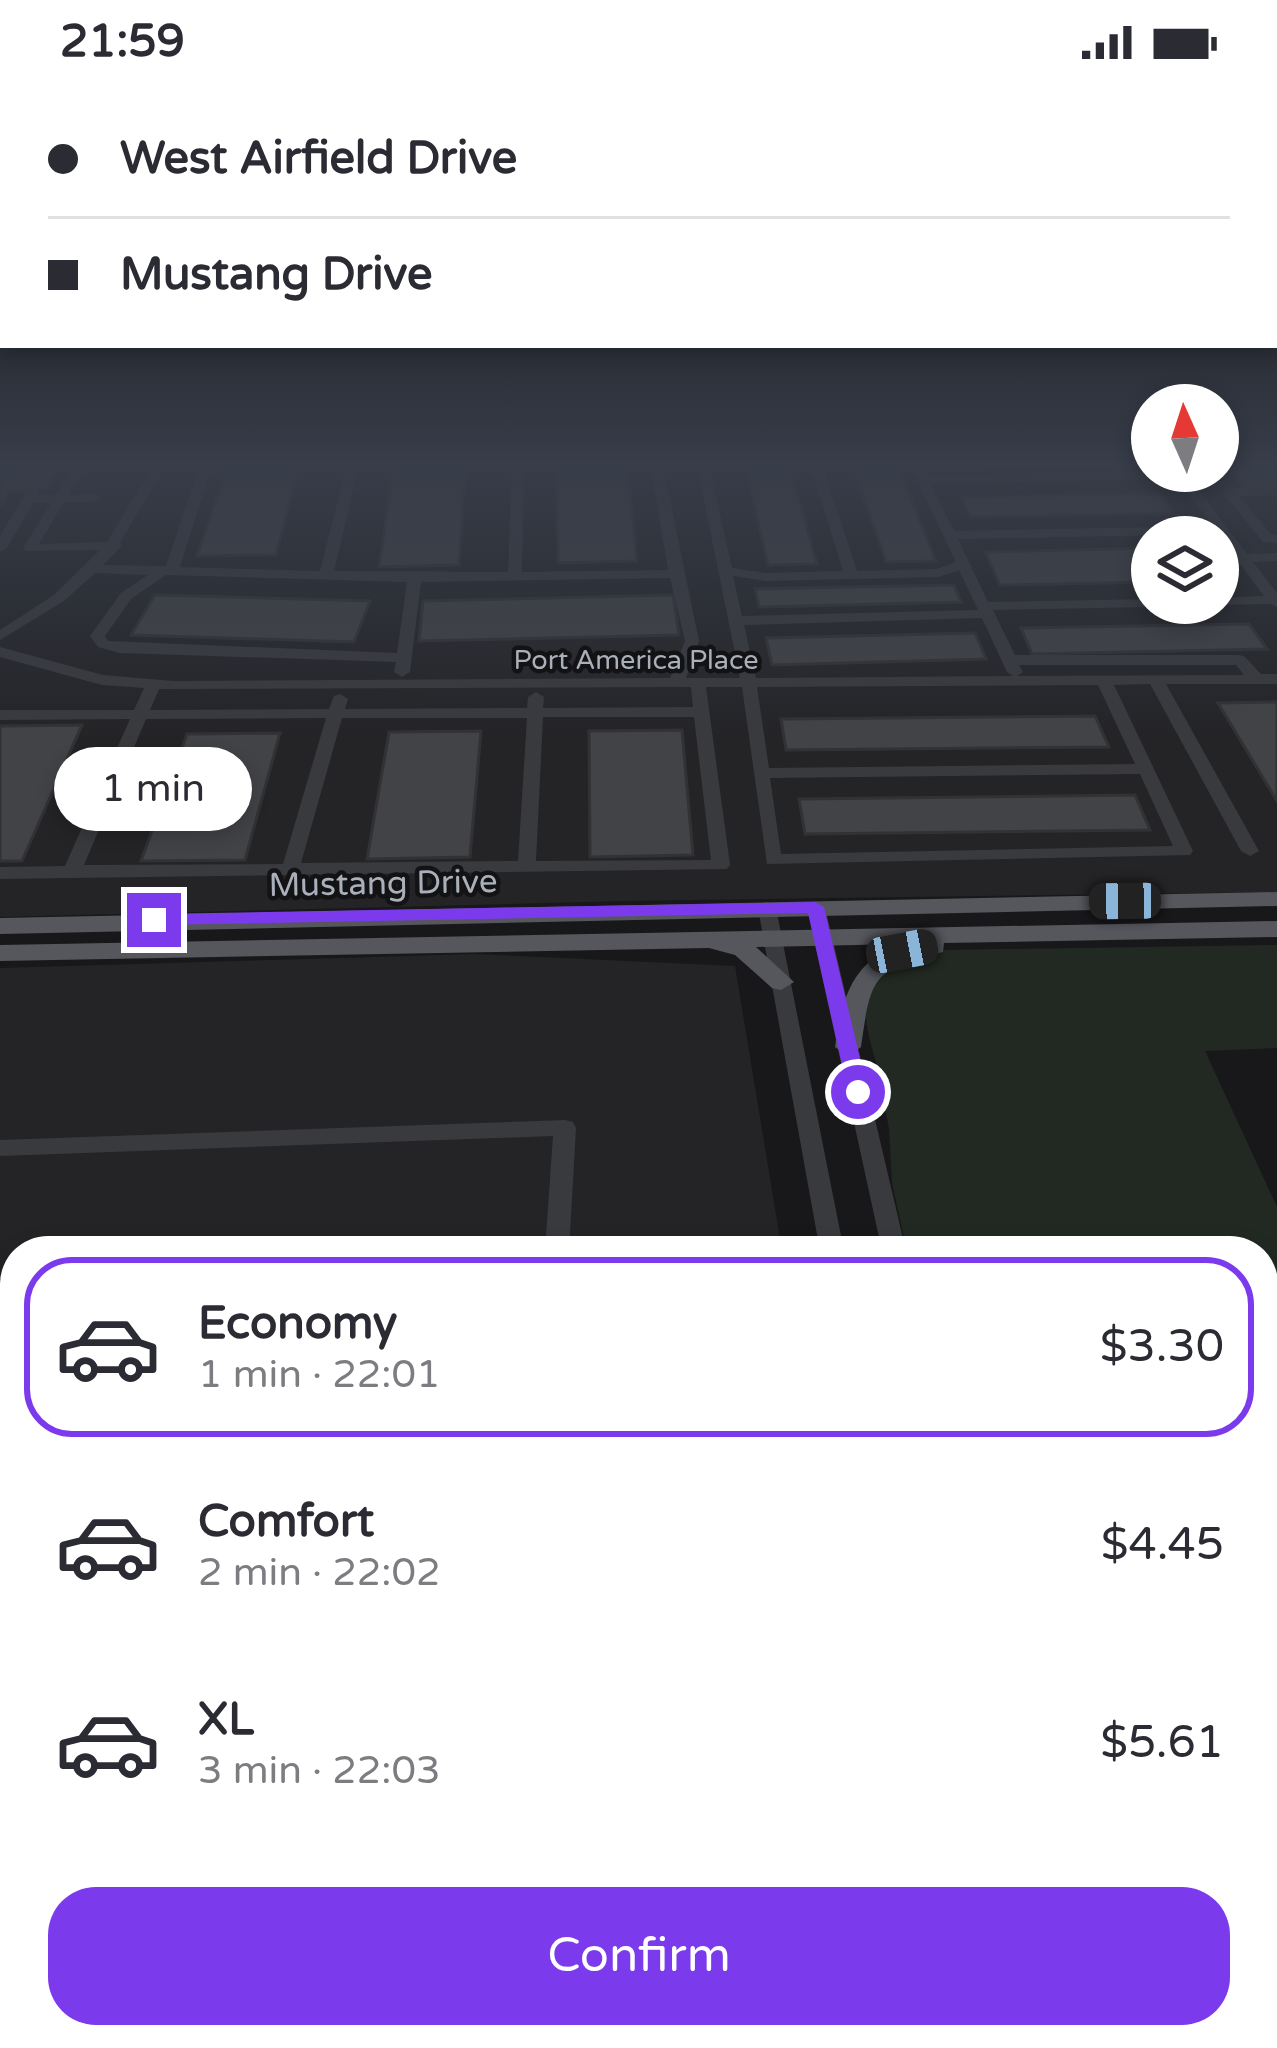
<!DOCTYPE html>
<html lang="en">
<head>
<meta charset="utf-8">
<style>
  :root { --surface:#fff; --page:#f7f7f7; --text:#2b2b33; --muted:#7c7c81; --line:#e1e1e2; --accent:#7c3aed }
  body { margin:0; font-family:"Varela Round",sans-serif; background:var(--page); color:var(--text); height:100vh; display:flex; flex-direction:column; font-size:45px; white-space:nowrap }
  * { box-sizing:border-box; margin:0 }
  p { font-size:39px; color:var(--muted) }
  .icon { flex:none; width:66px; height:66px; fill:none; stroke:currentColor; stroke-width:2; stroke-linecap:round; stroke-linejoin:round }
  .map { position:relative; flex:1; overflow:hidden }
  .drawer { position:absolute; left:0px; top:1152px; width:1278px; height:813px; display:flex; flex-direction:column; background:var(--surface); border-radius:48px 48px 0 0; box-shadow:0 6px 18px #0003 }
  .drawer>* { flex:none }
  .guide { position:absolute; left:0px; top:0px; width:1278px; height:264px; box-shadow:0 6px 18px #0003; display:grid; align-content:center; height:264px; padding:0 48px; background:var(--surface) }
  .needle { width:78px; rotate:357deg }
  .fabs { position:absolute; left:1131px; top:300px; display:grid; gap:24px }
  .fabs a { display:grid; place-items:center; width:108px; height:108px; border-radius:50%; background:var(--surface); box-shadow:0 6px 18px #0003; font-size:60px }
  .end { position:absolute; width:54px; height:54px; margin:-27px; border:15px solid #7c3aed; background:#fff; box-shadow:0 0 0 6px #fff }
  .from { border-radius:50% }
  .bubble { position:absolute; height:84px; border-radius:42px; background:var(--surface); box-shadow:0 6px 18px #0003; font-size:39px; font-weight:600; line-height:84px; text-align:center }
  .car { position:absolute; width:36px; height:72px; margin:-36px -18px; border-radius:15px; box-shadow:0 0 9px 3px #0007; background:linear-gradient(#222 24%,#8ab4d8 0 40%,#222 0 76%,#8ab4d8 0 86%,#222 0) }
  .guide b { display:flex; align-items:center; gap:42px; height:114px; font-size:45px }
  .guide b+b { border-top:3px solid var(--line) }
  .guide i { width:30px; height:30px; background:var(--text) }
  ul { padding:21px 0 0; list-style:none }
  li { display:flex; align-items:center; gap:36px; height:180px; margin:0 24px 18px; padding:0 24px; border:6px solid transparent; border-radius:48px }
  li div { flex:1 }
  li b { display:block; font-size:45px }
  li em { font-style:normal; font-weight:600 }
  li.active { border-color:var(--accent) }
  li>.icon { width:108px; height:108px; stroke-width:1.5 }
  .cta { display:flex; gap:24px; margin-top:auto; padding:24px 48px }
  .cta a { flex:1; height:138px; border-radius:48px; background:var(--accent); color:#fff; font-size:48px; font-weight:600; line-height:138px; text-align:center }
  .status { display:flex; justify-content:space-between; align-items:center; height:84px; padding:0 60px; background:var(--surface); direction:ltr }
  .status svg { height:33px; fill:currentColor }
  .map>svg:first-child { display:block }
  .built { fill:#242427; fill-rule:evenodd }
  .green { fill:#222922 }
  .building { fill:#424346; stroke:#323235; stroke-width:3 }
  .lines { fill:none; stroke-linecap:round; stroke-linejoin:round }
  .minor { fill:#393a3e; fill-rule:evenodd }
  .major { fill:#55575d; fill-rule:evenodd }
  .route { fill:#7c3aed }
  .labels { text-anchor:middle; stroke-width:9; stroke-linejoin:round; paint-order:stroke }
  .far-street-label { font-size:27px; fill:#aab0b9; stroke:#131315 }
  .street-label { font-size:33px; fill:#aab0b9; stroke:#131315 }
</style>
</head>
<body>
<div class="status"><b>21:59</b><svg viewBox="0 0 49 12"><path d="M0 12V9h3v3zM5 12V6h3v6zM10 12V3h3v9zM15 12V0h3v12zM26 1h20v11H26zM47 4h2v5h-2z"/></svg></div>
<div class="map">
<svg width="1277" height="1964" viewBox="0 0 1277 1964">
  <rect width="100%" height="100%" fill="#18181a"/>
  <!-- built -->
  <g class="built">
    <path d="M0,377H1152V387H1218V377H1277V808L625,817L0,833ZM1152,453H1218V519H1152Z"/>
    <path d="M476,870L735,882L782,1167H15V1950H911L913,1964H0V884Z"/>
  </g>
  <!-- green -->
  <path class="green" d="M1277,861V964L1205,967L1277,1123V1964H1082L1079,1950H1263V1167H907L892,1099L889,1044L882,1011L885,1010C865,933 836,892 942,866Z"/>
  <!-- building -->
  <g class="building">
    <path d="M0,377H14L10,383L58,384L47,404L9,408L0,422Z"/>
    <path d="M229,377H300L276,471L197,472Z"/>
    <path d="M466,377L459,481L379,483L394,378Z"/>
    <path d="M556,377H627L637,477L558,479Z"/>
    <path d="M744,377H788L817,480L768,481Z"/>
    <path d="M851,377H896L936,477L886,478Z"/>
    <path d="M945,377H1139L1143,382L949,386Z"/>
    <path d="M1266,377L1277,378V405L1245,406L1223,379Z"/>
    <path d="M1161,409L1174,429L970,433L961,413Z"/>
    <path d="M1152,464V498L1000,501L985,468Z"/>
    <path d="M954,501L961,518L759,523L755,505Z"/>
    <path d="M155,511L370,517L354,558L131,551Z"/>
    <path d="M673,511L679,551L419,557L423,517Z"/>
    <path d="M1249,540L1267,565L1032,570L1021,544Z"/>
    <path d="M975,549L986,575L772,581L766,554Z"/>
    <path d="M1277,618V717L1218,619Z"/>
    <path d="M1095,632L1109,663L786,666L781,635Z"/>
    <path d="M82,641L22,777H0V642Z"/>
    <path d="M682,646L693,771L590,773L589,647Z"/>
    <path d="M481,647L470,773L367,775L389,648Z"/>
    <path d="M280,649L245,776L141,777L187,650Z"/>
    <path d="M1135,711L1150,746L805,750L799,715Z"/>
    <path d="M15,1385V1950H442L441,1964H0V1386Z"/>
  </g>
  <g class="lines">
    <!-- minor -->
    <g class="minor">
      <path d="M77,377H89L69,411L95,410L101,414L95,418H64L39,460L107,458L156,377H168L120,459L122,462L103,481L166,482L201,377H213L180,483L320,487L348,377H360L334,487L508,488L512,377H524L522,488L668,486L650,377H662L699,557L686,594H740L696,377H708L732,484L765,489L843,487L809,377H821L857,487L937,485L956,478L908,377H920L928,392L1184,387L1247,470L1277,469V477L1253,478L1277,509V523L1271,520L1213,521L1218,519V514L1264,512L1218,450L958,455L988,518L1152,515V519H1159L1152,523L993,526L1015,571H1240L1245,573L1261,590H1277V600H1166L1259,767L1250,772L1241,767L1150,600L1114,601L1193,767L1190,771L767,780L742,603H706L730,781L727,785L0,795V783L65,782L130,635L0,636V626H134L144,604L102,601L0,573V563L103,591L173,597L670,594L685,557L670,494L421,498L410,588L402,593L394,588L396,578L120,569L98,563L90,552L121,509L148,491L95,489L64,517L0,556V546L54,511L100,466L25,467L23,464L51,419H33L7,464L0,468V452L28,404H38L37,411H56ZM1177,394L1213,442L954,447L931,400ZM959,486L978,526L742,532L733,492L765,497L939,493ZM166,491L407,498L397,569L108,557L105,552L131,515ZM982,534L1007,588L1013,592L756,594L744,541ZM1019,581H1236L1244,591L1017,592L1023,588ZM1098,601L1135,680L769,684L757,603ZM691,603L693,623L543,624L544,613L536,608L528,613L527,624L345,625L348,615L340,610L334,612L329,625L150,626L159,605ZM543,633H694L711,776L536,777ZM326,634L283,780L84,781L146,635ZM342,634H527L518,777L301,779ZM1140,690L1173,762L781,770L770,694Z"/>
      <path d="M1277,403V411L1239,412L1272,451H1277V459L1263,458L1223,408L1229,404Z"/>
      <path d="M816,817L825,823L906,1167H882L807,823Z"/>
      <path d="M767,818L776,824L844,1167H820L758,824Z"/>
      <path d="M565,1036L573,1038L576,1044L569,1167H545L553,1052L0,1072V1056Z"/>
      <path d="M1277,1537V1568L1263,1574V1543Z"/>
      <path d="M635,1950H669L670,1964H634Z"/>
      <path d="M956,1950H990L994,1964H958Z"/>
      <path d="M1043,1950H1077L1081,1964H1045Z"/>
    </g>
    <!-- major -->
    <g class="major">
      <path d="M1277,808V822L0,850V834Z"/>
      <path d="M1277,837V853L944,859L943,868C873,885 871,892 861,963L848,972L835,963C842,914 852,876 903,860L756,863L794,898L781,906L772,904L735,871L709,864L0,877V861Z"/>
    </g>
  </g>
  <!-- sky -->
  <linearGradient id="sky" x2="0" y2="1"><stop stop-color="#0d0d0e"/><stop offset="0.58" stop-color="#373d49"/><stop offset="1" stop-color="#373d49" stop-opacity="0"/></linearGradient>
  <rect width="1277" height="652" fill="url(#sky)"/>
  <!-- route -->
  <path class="route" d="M815,818L824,823L868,1008L858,1015L848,1008L808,829L154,841L145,836L154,830Z"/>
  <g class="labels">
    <!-- far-street labels -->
    <g class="far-street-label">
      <text x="636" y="585">Port America Place</text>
    </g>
    <!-- street labels -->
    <g class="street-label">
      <text transform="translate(383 798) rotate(-1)" y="12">Mustang Drive</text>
    </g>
  </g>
</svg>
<div class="fabs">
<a><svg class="needle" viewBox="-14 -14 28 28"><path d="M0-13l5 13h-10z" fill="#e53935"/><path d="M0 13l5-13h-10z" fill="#7c7c81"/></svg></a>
<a><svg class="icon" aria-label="layers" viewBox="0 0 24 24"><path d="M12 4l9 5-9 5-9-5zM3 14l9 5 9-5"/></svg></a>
</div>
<i class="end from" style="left:858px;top:1008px"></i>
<i class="end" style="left:154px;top:836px"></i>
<div class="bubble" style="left:54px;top:663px;width:198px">1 min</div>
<i class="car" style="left:1125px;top:817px;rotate:269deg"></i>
<i class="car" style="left:902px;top:867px;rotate:79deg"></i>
<div class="guide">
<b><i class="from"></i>West Airfield Drive</b>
<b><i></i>Mustang Drive</b>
</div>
<section class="drawer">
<ul>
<li class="active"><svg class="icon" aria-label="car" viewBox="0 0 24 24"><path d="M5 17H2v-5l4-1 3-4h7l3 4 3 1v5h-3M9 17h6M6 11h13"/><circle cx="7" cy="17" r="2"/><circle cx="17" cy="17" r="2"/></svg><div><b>Economy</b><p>1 min · 22:01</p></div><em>$3.30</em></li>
<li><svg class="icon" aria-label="car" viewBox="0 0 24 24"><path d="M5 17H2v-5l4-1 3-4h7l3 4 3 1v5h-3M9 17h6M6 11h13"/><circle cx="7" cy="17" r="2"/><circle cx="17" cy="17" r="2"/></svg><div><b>Comfort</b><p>2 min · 22:02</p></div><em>$4.45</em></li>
<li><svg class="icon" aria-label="car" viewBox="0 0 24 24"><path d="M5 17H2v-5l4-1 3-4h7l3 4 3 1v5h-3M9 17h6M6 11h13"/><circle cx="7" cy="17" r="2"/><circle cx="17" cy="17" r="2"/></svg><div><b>XL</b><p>3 min · 22:03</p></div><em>$5.61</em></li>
</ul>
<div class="cta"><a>Confirm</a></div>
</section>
</div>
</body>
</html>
